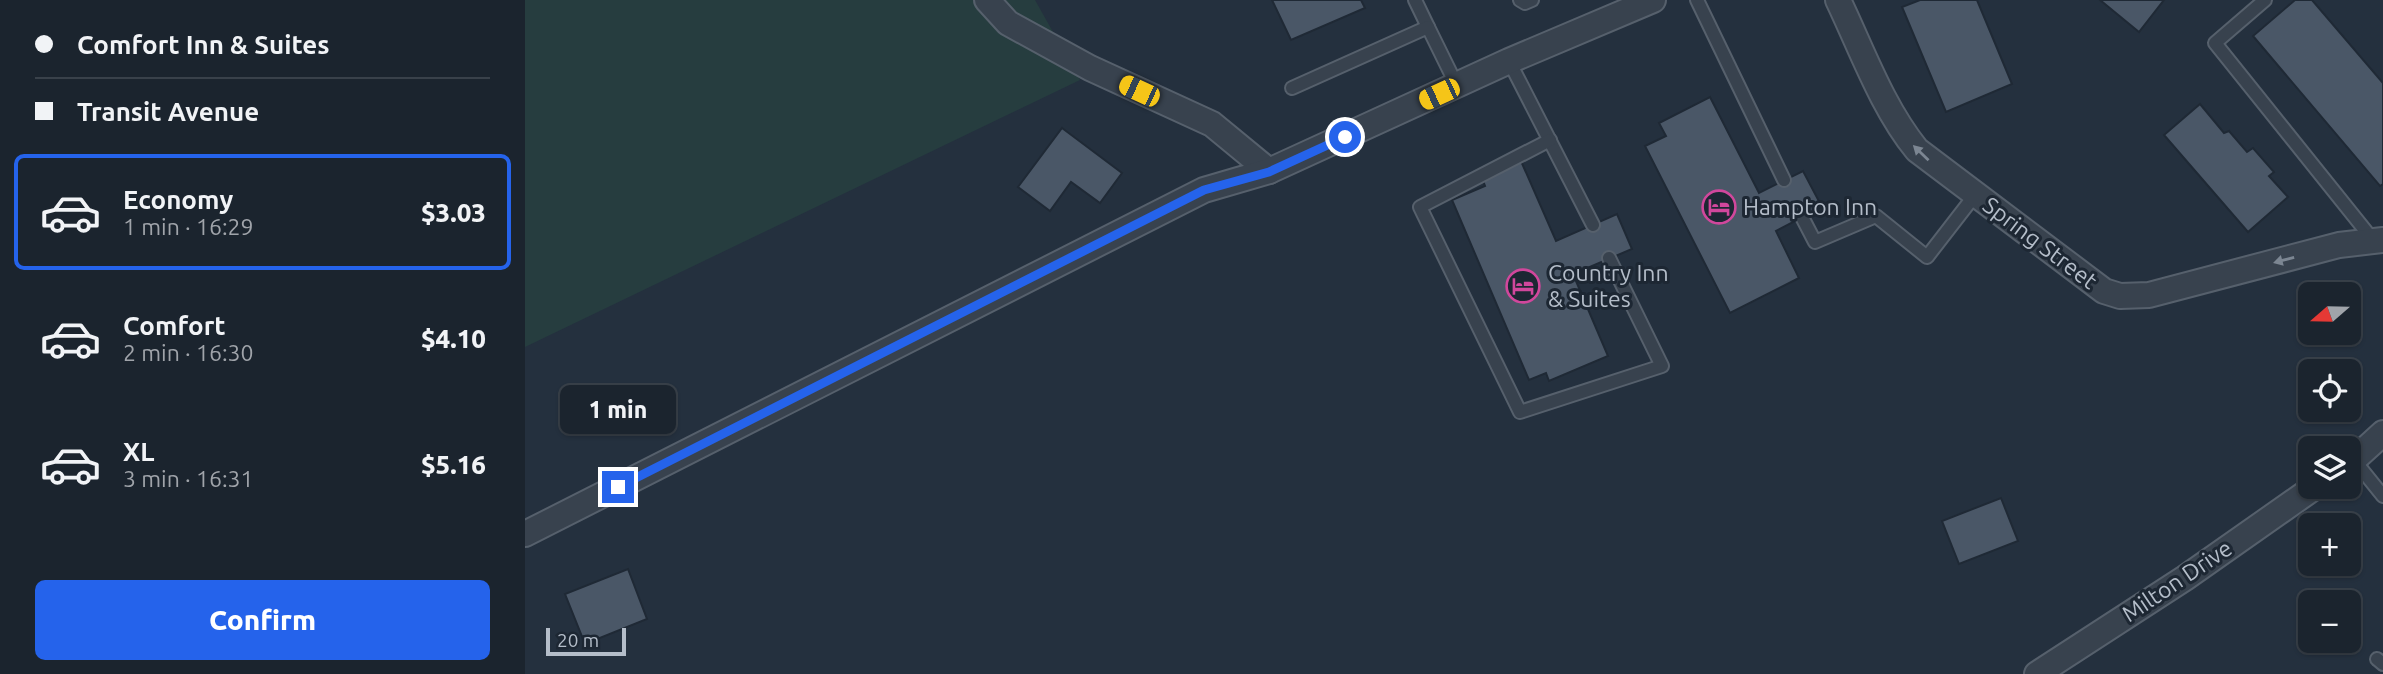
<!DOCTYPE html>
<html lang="en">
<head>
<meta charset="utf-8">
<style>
  :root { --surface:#1b242e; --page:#28303a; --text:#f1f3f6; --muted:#a0a4aa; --line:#39414a; --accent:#2563eb }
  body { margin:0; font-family:Ubuntu,sans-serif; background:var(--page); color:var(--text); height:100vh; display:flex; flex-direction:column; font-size:26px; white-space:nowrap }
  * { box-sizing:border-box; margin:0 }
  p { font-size:23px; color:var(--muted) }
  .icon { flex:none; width:38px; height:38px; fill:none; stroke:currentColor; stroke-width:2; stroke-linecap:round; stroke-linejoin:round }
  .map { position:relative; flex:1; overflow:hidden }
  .sheet { display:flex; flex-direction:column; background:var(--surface); width:525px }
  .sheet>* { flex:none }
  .hud { display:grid; align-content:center; height:154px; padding:0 35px; background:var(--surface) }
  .needle { width:46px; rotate:250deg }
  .tools { position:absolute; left:1773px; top:282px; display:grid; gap:14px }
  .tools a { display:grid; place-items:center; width:63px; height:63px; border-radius:10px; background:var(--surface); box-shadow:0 2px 5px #0004,0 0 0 2px var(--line); font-size:35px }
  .scale { position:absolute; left:21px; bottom:18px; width:80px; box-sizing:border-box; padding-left:7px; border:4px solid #b4bdc9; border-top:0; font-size:19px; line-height:24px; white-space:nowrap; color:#b4bdc9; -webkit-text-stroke:5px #1d2733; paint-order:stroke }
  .end { position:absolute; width:32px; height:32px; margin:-16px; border:9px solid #2563eb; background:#fff; box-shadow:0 0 0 4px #fff }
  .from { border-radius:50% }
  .bubble { position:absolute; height:49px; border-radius:10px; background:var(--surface); box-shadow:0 2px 5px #0004,0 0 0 2px var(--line); font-size:23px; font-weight:800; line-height:49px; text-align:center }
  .car { position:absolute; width:21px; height:42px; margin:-21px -10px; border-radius:9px; box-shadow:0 0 5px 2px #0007; background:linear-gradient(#f5c518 24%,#345 0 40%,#f5c518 0 76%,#345 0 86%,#f5c518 0) }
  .hud b { display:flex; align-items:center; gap:24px; height:66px; font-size:26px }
  .hud b+b { border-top:2px solid var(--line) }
  .hud i { width:18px; height:18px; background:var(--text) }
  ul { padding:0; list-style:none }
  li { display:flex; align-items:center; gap:21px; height:116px; margin:0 14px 10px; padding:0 21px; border:4px solid transparent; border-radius:10px }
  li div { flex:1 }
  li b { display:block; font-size:26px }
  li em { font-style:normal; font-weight:800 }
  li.on { border-color:var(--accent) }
  li>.icon { width:63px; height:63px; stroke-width:1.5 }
  .button { display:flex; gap:14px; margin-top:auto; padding:14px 35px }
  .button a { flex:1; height:80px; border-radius:10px; background:var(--accent); color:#fff; font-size:28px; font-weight:800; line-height:80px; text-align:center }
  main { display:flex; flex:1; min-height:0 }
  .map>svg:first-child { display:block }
  .green { fill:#263d3f }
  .building { fill:#4a5767; stroke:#1f2935; stroke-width:2 }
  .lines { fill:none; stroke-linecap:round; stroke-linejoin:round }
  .service-casing { stroke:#56606c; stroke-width:16 }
  .minor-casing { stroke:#56606c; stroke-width:28 }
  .service { stroke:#38424e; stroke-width:12 }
  .minor { stroke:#38424e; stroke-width:24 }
  .oneway { fill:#7c8692 }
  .route { stroke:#2563eb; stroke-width:9 }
  .labels { text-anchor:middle; stroke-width:6; stroke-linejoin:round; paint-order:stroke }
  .poi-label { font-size:23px; fill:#b4bdc9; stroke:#1d2733; text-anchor:start }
  .street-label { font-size:23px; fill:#b4bdc9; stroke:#1d2733 }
</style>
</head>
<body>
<main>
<section class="sheet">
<div class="hud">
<b><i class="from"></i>Comfort Inn &amp; Suites</b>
<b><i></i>Transit Avenue</b>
</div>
<ul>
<li class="on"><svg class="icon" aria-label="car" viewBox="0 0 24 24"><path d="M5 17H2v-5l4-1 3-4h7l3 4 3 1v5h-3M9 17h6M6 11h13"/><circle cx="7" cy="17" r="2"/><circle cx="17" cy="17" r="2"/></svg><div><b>Economy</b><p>1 min · 16:29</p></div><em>$3.03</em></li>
<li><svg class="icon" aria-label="car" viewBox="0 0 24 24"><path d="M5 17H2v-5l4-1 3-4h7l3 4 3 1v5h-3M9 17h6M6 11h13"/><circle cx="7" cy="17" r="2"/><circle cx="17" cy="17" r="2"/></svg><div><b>Comfort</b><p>2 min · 16:30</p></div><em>$4.10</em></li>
<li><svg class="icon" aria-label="car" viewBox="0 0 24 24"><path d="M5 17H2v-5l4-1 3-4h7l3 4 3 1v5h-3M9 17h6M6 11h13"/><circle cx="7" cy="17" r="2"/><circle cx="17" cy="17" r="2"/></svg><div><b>XL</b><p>3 min · 16:31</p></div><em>$5.16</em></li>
</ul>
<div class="button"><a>Confirm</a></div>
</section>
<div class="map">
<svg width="1858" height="674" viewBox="0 0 1858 674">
  <rect width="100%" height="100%" fill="#24303e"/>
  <!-- green -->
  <path class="green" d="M0,0H510L555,80L0,347Z"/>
  <!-- building -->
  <g class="building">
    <path d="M747,0H836L840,8L766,40Z"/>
    <path d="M1395,0H1452L1487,84L1421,112L1377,7Z"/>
    <path d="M1575,0H1639L1614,32Z"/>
    <path d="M1770,0H1787L1858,83V184L1855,186L1728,36Z"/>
    <path d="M1185,97L1234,193L1278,171L1297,207L1251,231L1274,278L1205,313L1120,146L1141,136L1134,123Z"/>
    <path d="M1675,104L1699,133L1704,131L1722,152L1728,148L1749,172L1744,176L1763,197L1723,232L1639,135Z"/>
    <path d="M537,128L597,173L575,203L546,182L525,211L493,187Z"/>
    <path d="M996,161L1031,241L1092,214L1107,249L1048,274L1083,356L1024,381L1021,373L1004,380L927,200L960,186L957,178Z"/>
    <path d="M1476,498L1493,541L1434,564L1417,521Z"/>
    <path d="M103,569L122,619L60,644L40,594Z"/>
  </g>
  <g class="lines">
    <defs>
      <g id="service">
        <path d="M890,0L903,27"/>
        <path d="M995,0L1000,3L1007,0"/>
        <path d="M1172,0L1259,180"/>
        <path d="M1740,0L1690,43L1848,240"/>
        <path d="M984,61L1068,225"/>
        <path d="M767,88L903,27L932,86"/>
        <path d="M1025,140L895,207L995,412L1137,366L1084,258"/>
        <path d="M1277,217L1290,242L1351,216L1402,257L1450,195"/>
        <path d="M1829,460L1858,496"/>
        <path d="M1852,659L1858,664"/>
      </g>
      <g id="minor">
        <path d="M462,0L483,23L565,68L687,124L744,171"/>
        <path d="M1313,0C1337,50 1357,107 1392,150L1579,291L1595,296L1624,295L1814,245L1858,240"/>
        <path d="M1824,464L1858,433"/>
        <path d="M0,534L679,190L744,171L984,61L1128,0"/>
        <path d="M1512,674L1660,578L1791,486"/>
      </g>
    </defs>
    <!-- service casing -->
    <use href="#service" class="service-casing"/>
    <!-- minor casing -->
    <use href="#minor" class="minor-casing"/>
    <!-- service -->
    <use href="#service" class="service"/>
    <!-- minor -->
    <use href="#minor" class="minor"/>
  </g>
  <!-- one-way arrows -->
  <defs><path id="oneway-solid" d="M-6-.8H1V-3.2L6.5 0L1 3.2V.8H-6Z" transform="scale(1.75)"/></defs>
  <g class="oneway">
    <use href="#oneway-solid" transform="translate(1396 153) rotate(-136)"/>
    <use href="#oneway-solid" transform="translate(1759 260) rotate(165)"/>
  </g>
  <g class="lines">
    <!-- route -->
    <path class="route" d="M93,487L679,190L744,172L820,137"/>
  </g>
  <!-- icons -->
  <defs>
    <symbol id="hotel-ring" viewBox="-11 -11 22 22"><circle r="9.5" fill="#1d2733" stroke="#d1479c" stroke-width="1.5"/><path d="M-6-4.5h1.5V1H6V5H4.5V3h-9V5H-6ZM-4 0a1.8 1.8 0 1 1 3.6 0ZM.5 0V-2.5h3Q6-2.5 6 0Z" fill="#d1479c"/></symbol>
  </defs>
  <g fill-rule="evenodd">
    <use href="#hotel-ring" x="1175" y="188" width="38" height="38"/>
    <use href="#hotel-ring" x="979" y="267" width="38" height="38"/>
  </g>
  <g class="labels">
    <!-- poi labels -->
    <g class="poi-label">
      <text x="1218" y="215">Hampton Inn</text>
      <text x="1023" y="281">Country Inn<tspan x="1023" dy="26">&amp; Suites</tspan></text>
    </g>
    <!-- street labels -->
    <g class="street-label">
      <text transform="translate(1515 243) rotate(37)" y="8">Spring Street</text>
      <text transform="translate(1652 581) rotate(-34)" y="8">Milton Drive</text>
    </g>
  </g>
</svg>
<div class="tools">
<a><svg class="needle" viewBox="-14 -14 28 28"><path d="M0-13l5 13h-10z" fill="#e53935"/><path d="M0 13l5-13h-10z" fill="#a0a4aa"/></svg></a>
<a><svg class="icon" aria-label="locate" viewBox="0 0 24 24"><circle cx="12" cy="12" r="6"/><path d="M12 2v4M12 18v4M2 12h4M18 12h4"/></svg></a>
<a><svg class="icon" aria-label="layers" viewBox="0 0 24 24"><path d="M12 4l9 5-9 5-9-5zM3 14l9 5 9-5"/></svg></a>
<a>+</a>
<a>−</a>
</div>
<div class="scale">20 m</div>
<i class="end from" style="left:820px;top:137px"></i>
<i class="end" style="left:93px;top:487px"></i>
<div class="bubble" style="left:35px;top:385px;width:116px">1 min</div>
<i class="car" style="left:614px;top:91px;rotate:295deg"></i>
<i class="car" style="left:914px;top:94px;rotate:245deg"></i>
</div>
</main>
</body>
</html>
